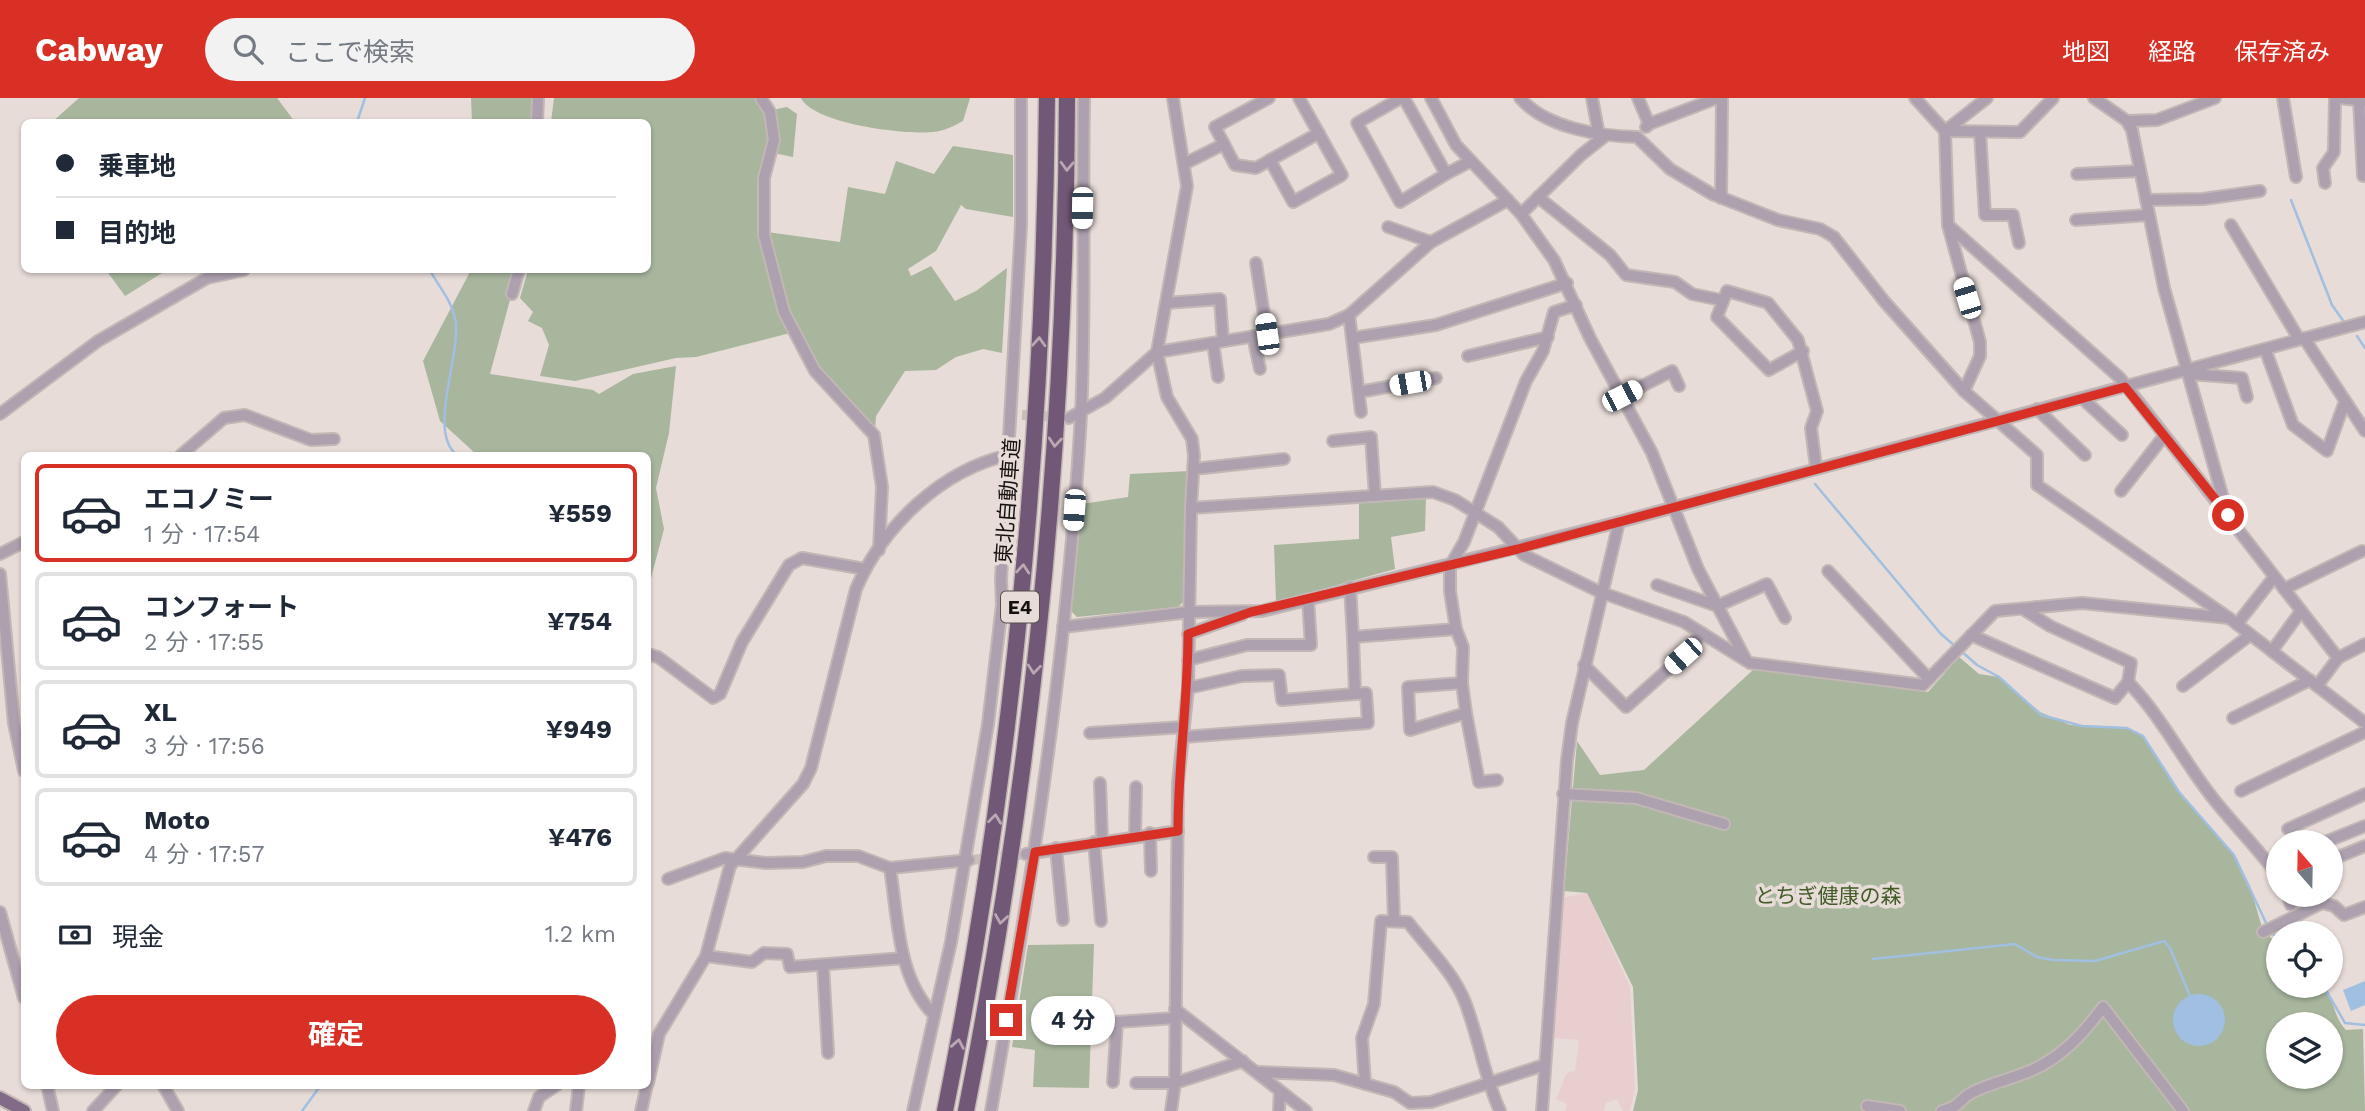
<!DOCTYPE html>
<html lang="ja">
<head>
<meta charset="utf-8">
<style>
  :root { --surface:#fff; --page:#f2f2f3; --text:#1f2937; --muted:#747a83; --line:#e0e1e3; --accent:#d93025 }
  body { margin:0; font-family:"Work Sans","Noto Sans JP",sans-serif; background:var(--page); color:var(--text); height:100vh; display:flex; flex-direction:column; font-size:26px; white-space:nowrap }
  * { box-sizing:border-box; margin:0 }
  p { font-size:23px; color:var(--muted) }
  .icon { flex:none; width:38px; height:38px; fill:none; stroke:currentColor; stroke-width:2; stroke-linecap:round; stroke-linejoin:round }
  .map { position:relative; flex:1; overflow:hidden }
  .side { position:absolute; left:21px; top:354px; width:630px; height:637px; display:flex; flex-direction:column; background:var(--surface); border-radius:10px; box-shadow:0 2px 5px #0004 }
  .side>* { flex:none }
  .top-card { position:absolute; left:21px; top:21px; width:630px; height:154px; border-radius:10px; box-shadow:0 2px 5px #0004; display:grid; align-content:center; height:154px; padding:0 35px; background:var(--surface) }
  .needle { width:46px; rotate:340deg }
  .buttons { position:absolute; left:2266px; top:732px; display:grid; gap:14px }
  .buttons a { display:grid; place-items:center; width:77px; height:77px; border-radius:50%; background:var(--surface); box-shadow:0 2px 5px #0004; font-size:35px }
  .end { position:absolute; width:32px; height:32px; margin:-16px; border:9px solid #d93025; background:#fff; box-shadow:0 0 0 4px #fff }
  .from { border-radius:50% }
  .bubble { position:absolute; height:49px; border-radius:24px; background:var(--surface); box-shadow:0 2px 5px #0004; font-size:23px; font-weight:700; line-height:49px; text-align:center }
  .car { position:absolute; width:21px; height:42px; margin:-21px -10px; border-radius:9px; box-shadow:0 0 5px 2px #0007; background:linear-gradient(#fff 24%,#345 0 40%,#fff 0 76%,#345 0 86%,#fff 0) }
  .top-card b { display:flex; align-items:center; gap:24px; height:66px; font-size:26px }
  .top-card b+b { border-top:2px solid var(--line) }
  .top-card i { width:18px; height:18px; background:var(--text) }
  ul { padding:12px 0 0; list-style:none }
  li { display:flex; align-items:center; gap:21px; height:98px; margin:0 14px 10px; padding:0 21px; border:4px solid var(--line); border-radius:10px }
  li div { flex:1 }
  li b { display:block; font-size:26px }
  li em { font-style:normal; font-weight:700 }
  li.selected { border-color:var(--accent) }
  li>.icon { width:63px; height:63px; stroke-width:1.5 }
  .pay { display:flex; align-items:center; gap:18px; height:77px; padding:0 35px; font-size:26px }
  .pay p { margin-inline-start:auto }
  .button { display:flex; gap:14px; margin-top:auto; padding:14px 35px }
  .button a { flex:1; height:80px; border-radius:42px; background:var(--accent); color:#fff; font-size:28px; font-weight:700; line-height:80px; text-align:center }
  header { display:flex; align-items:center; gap:42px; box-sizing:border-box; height:98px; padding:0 35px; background:var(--accent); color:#fff }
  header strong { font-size:33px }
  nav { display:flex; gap:38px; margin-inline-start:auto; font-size:24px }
  .search { width:490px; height:63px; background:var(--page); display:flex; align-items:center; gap:18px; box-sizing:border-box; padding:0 24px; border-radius:38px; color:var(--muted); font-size:26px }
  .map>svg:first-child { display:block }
  .commercial { fill:#e9ced0 }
  .green { fill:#a8b69e; fill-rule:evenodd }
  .water { fill:#a1bfe0 }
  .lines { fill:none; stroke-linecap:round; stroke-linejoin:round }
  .stream { stroke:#a1bfe0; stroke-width:2.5 }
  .minor-tunnel { stroke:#c8beba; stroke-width:10; stroke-dasharray:10 5; stroke-linecap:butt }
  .minor-casing { stroke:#c2b7b4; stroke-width:14 }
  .major-casing { stroke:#c2b7b4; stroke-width:16 }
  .highway-casing { stroke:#c2b7b4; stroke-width:19 }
  .minor { stroke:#ada0af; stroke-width:10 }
  .major { stroke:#826b86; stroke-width:12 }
  .highway { stroke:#725877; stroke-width:16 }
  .oneway { stroke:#b9a7b1 }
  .route { stroke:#d93025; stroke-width:9 }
  .labels { text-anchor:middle; stroke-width:7; stroke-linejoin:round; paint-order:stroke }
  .shield { fill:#e8dcd8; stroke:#544e4b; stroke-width:2 }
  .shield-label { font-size:19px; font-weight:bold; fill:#15110f }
  .street-label { font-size:21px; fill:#15110f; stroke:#e8dcd8 }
  .park-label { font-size:21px; fill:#415c26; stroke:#e8dcd8 }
</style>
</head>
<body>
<header>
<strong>Cabway</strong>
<div class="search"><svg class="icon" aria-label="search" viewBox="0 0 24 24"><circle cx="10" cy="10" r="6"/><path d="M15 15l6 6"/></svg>ここで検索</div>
<nav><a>地図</a><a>経路</a><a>保存済み</a></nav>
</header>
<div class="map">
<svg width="2365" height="1013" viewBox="0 0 2365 1013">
  <rect width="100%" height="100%" fill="#e8dcd8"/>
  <!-- commercial -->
  <path class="commercial" d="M1587,795L1630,889L1635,991L1630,1013H1623L1617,1001L1606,1005L1604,1013H1565L1567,1006L1556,1001L1566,976L1575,972L1579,942L1552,940L1562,800Z"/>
  <!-- green -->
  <g class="green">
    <path d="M79,0H277L295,24H52Z"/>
    <path d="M471,0H544L543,24H472Z"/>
    <path d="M554,0H761L762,14L787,9L797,16L793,59L769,54L762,141L772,194L790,235L696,259L676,260L575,283L540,278L549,247L542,230L528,223L533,214L520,200L528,172H648V24H551Z"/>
    <path d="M801,0H970L963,23C954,28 944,33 933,34C905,37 814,26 801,0Z"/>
    <path d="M953,48L1013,57V119L966,111L961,107L936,153L908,171L911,178L931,168L955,203L976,193L1007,170L1002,255L983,251L956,259L936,272L905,273L876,318L875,332L811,265L792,226L767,134L840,144L848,89L885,96L896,63L934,76Z"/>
    <path d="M106,172H167L125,198Z"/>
    <path d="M471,172H518L490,276L593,292L599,296L633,276L676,268L669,335L656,390L664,431L650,484L648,485V357H477L440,323L423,263Z"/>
    <path d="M1190,373L1184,503L1178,509L1077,519L1070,512L1082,406L1128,399L1130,376Z"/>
    <path d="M1426,398L1425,433L1391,439L1395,471L1276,504L1274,447L1359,441V403Z"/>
    <path d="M1959,559L1979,576L1999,579L2040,614L2070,627L2127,630L2143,638L2179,694L2234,757L2250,788L2263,833L2278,846V887H2323C2335,901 2333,919 2346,932L2363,931L2365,1013H1633L1638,992L1633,889L1587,795L1564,793L1577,643L1600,677L1644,672L1754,571L1928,594ZM2278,926H2331V978H2278Z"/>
    <path d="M1094,846L1089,990L1033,989L1035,952L1012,949L1028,847Z"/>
  </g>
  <!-- water -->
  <g class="water">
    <path d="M2365,883V907L2351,913L2343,892Z"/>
    <circle cx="2199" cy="922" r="26"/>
  </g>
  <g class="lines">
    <!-- stream -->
    <g class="stream">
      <path d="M357,24L365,0"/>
      <path d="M2291,102L2332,207L2344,224"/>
      <path d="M430,172C438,188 451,201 455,220C463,254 426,333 457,357"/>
      <path d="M2357,238L2365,250"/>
      <path d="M1815,386L1941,536L1955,548"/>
      <path d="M1960,552L1977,567L1999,579L2041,617L2082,628L2127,630L2143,638L2179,694L2234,757L2267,827"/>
      <path d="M2271,833L2278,842"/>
      <path d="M1873,861L2015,846L2037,859L2053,862L2095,863L2164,843L2170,850L2190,898"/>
      <path d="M2323,887L2345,925L2365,927"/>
      <path d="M302,1013L321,987"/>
    </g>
    <!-- minor-tunnel -->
    <g class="minor-tunnel">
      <path d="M1022,317L1060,319"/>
      <path d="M971,762L1026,756"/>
    </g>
    <defs>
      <g id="minor">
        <path d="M761,0L770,14L774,42L764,80V137L784,214L815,273L874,337L882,389L879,452"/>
        <path d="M1173,0L1187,88L1157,254L1167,299L1192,341L1194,358L1191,410"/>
        <path d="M1269,0L1215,29L1235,67L1256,70L1270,62L1293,104L1342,77L1299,0"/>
        <path d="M1401,0L1357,25L1400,104L1446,76L1404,0"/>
        <path d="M1431,0L1456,47L1521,116L1554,162L1590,240L1652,355L1698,471L1745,560"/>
        <path d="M1520,0C1546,30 1599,38 1637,39L1670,71L1712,96L1778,122L1820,131L1834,139L1884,203L1964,293L2037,357V387L2229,520L2365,625"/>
        <path d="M1592,0L1599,37"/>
        <path d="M1638,0L1649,26L1646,29"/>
        <path d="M1915,0L1945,33L1948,127L2120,280L2338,560"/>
        <path d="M2094,0L2127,23L2132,32L2164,190L2226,411"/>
        <path d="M2283,0L2296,79"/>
        <path d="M2340,0L2365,3"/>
        <path d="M2359,2L2363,78"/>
        <path d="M2127,23L2157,22L2215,0"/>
        <path d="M537,24L538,0"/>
        <path d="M1649,26L1717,0"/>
        <path d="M1945,33L2020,34L2053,0"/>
        <path d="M1945,33L1987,0"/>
        <path d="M1980,34L1985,117H2013L2019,145"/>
        <path d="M1270,62L1319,35"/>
        <path d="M1184,66L1224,46"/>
        <path d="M1446,76L1471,63"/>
        <path d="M2077,76L2140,73"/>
        <path d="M2325,85L2323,70L2334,54L2335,0"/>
        <path d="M1538,99L1610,157L1626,177L1675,184L1692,196L1721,202"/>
        <path d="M1721,100L1722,0"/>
        <path d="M2146,102L2203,101L2260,93"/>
        <path d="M1521,116L1581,57L1605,38"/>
        <path d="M2076,122L2149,117"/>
        <path d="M1948,127L1980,244V258L1964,293"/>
        <path d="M2231,127L2299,241"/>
        <path d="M1388,129L1431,144"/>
        <path d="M1256,165L1267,236"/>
        <path d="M512,196L519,172"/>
        <path d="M1166,205L1220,201L1223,243"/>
        <path d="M1349,217L1431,144L1508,102"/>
        <path d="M1253,238L1260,271"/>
        <path d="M1352,240L1361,314"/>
        <path d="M2304,240L2365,333"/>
        <path d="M1213,245L1218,279"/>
        <path d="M2265,251L2293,327L2327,353L2345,303"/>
        <path d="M1803,253L1769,272L1717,219L1727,193L1768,205L1798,242L1817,313L1811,330L1816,369"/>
        <path d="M1468,258L1548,239"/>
        <path d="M2190,276L2242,280L2247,299"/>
        <path d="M1359,294L1436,280"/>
        <path d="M1622,298L1672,273L1679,288"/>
        <path d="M2082,300L2122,337"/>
        <path d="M2037,311L2085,357"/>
        <path d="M0,316L98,243L207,180L244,172"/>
        <path d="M1069,320L1105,300L1157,254L1329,226L1349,217L1352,240L1436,227L1567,185"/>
        <path d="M1333,343L1371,339L1375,398"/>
        <path d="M181,357L224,320L245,317L311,342L334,341"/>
        <path d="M1194,371L1284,361"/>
        <path d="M2121,393L2164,338"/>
        <path d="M0,456L24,444"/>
        <path d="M1828,473L1929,581"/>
        <path d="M0,476L14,625L24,673"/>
        <path d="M1657,487L1717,508L1767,486L1785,520"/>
        <path d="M1350,489L1353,539L1456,531"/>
        <path d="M2284,491L2362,453"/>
        <path d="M2237,526L2274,479"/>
        <path d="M1063,529L1189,514L1262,513L1619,424"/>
        <path d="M1188,536L1242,517"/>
        <path d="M1971,537L2115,600L2128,584L2131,565L2050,528L2023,511"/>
        <path d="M1353,539L1355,594"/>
        <path d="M2272,553L2301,513"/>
        <path d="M648,556L658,559L713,600L720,596L742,544L789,467L802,460L865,471"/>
        <path d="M1188,562L1247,547H1311L1308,501"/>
        <path d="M1584,567L1626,609L1683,558L1702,535"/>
        <path d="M2128,584C2162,619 2182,661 2212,699C2233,726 2258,750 2278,778"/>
        <path d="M1462,585L1408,589L1410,632L1466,615L1462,585L1463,549L1456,531L1450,493V468L1464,444L1526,283L1543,253L1554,214L1576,207"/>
        <path d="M2183,588L2250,537"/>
        <path d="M2317,588L2338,560L2365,546"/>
        <path d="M1466,615L1479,684L1497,682"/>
        <path d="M2233,620L2310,582"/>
        <path d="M1090,635L1184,629"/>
        <path d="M1183,639L1368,625L1366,595L1282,602L1279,577L1242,578L1188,590"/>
        <path d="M1100,685L1102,742"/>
        <path d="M2241,693L2365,634"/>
        <path d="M1563,696L1636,700L1724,726"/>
        <path d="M2288,731L2365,696"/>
        <path d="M1150,735L1151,773"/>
        <path d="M1135,738L1136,689"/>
        <path d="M1094,744L1101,823"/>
        <path d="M2325,744L2365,728"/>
        <path d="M1056,750L1063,822"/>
        <path d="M1026,756L1178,733"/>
        <path d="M1374,759H1392L1394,823"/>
        <path d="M2331,762L2365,748"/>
        <path d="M890,770C898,819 897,880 934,917"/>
        <path d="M668,781L725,760L766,765L803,764L826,758H858L890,770L969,762"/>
        <path d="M2287,796L2291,807"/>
        <path d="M0,814L24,900"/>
        <path d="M2263,834L2322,805L2334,808L2344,817L2365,809"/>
        <path d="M706,858L752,864L764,855L787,856L790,869L904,860"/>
        <path d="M823,867L828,955"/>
        <path d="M1175,911L1306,1013"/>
        <path d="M1257,974L1334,977L1394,994L1410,1005L1431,1004L1544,967"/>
        <path d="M1113,984L1117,924L1175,920"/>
        <path d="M648,985L659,936L706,858L730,768L803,686L811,670L856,491C883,428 941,372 1009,357"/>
        <path d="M1136,985H1175L1243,963"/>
        <path d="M1365,986L1362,940L1374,906L1381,823L1408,824C1427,849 1454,875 1465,904C1479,940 1484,978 1500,1013"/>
        <path d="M47,987L53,1013"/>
        <path d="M163,987L178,1013"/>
        <path d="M1867,1008L1900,1013"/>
        <path d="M93,1013L117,987"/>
        <path d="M534,1013L539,999L557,987"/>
        <path d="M576,1013L579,987"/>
        <path d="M641,1013L647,987"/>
        <path d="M913,1013L951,844L988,626L1002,507L1001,481L1021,127V0"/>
        <path d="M991,1013C1032,783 1068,551 1081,317C1086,212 1082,105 1084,0"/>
        <path d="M1171,1013L1175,985L1178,685L1188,590L1191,410L1433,394L1455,402L1498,429L1524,457L1600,494L1684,524L1750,565L1923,587L1995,513L2082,505L2229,520"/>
        <path d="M1279,1013L1280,993"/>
        <path d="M1542,1013L1567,662L1572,625L1619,424L2365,224"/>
        <path d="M1942,1013C1964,1007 1958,1001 1973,994C1991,985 2011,981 2030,973C2061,960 2083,936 2103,909L2183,1013"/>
      </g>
      <path id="major" d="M0,1000L24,1013"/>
      <g id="highway">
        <path d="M945,1013C1012,680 1044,340 1047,0"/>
        <path d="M966,1013C1032,680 1066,340 1067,0"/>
      </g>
    </defs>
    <!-- minor casing -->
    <use href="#minor" class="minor-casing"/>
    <!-- major casing -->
    <use href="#major" class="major-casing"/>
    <!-- highway casing -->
    <use href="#highway" class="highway-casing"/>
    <!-- minor -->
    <use href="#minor" class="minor"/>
    <!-- major -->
    <use href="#major" class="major"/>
    <!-- highway -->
    <use href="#highway" class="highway"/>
  </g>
  <!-- one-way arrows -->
  <defs><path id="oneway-chevron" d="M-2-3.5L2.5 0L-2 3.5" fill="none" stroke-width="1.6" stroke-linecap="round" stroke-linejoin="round" transform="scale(1.75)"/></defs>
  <g class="oneway">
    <use href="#oneway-chevron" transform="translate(1067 68) rotate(92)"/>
    <use href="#oneway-chevron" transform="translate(1039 244) rotate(-87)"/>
    <use href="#oneway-chevron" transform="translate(1055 344) rotate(95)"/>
    <use href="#oneway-chevron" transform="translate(1023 471) rotate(-85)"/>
    <use href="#oneway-chevron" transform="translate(1034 571) rotate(96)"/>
    <use href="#oneway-chevron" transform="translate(995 721) rotate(-83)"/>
    <use href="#oneway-chevron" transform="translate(1001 821) rotate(99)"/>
    <use href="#oneway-chevron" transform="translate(958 946) rotate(-80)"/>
  </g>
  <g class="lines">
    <!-- route -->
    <path class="route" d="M1006,922L1035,754L1178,733C1178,667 1188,602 1188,536L1251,514L1518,451L2125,289L2228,417"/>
  </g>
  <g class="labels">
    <!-- shield labels -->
    <rect class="shield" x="1001" y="493.5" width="38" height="31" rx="5"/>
    <g class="shield-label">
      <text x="1020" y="516">E4</text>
    </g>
    <!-- street labels -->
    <g class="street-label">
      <text transform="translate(1008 403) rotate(-86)" y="7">東北自動車道</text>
    </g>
    <!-- park labels -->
    <g class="park-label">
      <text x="1828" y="805">とちぎ健康の森</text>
    </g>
  </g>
</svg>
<div class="buttons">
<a><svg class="needle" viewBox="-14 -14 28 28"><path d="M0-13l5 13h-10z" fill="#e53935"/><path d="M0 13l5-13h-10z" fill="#747a83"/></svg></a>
<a><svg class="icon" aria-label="locate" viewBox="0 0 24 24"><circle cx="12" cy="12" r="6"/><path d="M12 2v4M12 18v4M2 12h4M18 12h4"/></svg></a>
<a><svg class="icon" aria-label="layers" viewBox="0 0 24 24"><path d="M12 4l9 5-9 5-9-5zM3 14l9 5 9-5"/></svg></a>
</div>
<i class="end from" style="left:2228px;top:417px"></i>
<i class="end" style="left:1006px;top:922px"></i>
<div class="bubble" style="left:1031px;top:898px;width:84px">4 分</div>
<i class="car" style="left:1082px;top:110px;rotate:181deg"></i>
<i class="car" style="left:1967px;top:200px;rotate:343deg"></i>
<i class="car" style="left:1267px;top:236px;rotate:352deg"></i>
<i class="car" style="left:1410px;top:285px;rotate:260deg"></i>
<i class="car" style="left:1622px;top:298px;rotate:63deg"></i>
<i class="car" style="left:1074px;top:412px;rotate:184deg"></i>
<i class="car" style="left:1683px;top:558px;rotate:228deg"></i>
<div class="top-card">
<b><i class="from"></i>乗車地</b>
<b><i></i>目的地</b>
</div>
<section class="side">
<ul>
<li class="selected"><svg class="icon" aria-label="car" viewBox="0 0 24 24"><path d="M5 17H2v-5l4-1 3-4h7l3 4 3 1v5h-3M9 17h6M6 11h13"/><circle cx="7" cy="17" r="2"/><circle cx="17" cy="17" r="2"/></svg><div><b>エコノミー</b><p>1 分 · 17:54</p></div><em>¥559</em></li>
<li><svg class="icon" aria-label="car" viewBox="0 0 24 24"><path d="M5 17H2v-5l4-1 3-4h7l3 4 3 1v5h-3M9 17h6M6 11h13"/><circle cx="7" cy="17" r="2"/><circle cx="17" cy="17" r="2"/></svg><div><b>コンフォート</b><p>2 分 · 17:55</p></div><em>¥754</em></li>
<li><svg class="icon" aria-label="car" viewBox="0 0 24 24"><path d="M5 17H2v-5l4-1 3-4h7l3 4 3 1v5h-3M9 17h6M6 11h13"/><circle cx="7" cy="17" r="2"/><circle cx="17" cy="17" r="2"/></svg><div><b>XL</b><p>3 分 · 17:56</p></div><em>¥949</em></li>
<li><svg class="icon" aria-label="car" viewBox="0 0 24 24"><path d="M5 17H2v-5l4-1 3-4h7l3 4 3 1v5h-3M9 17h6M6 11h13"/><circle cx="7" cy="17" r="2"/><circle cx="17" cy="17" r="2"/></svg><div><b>Moto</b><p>4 分 · 17:57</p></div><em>¥476</em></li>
</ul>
<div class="pay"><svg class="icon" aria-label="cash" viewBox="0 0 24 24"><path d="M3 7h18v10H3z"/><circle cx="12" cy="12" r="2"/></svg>現金<p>1.2 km</p></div>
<div class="button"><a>確定</a></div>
</section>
</div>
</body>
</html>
